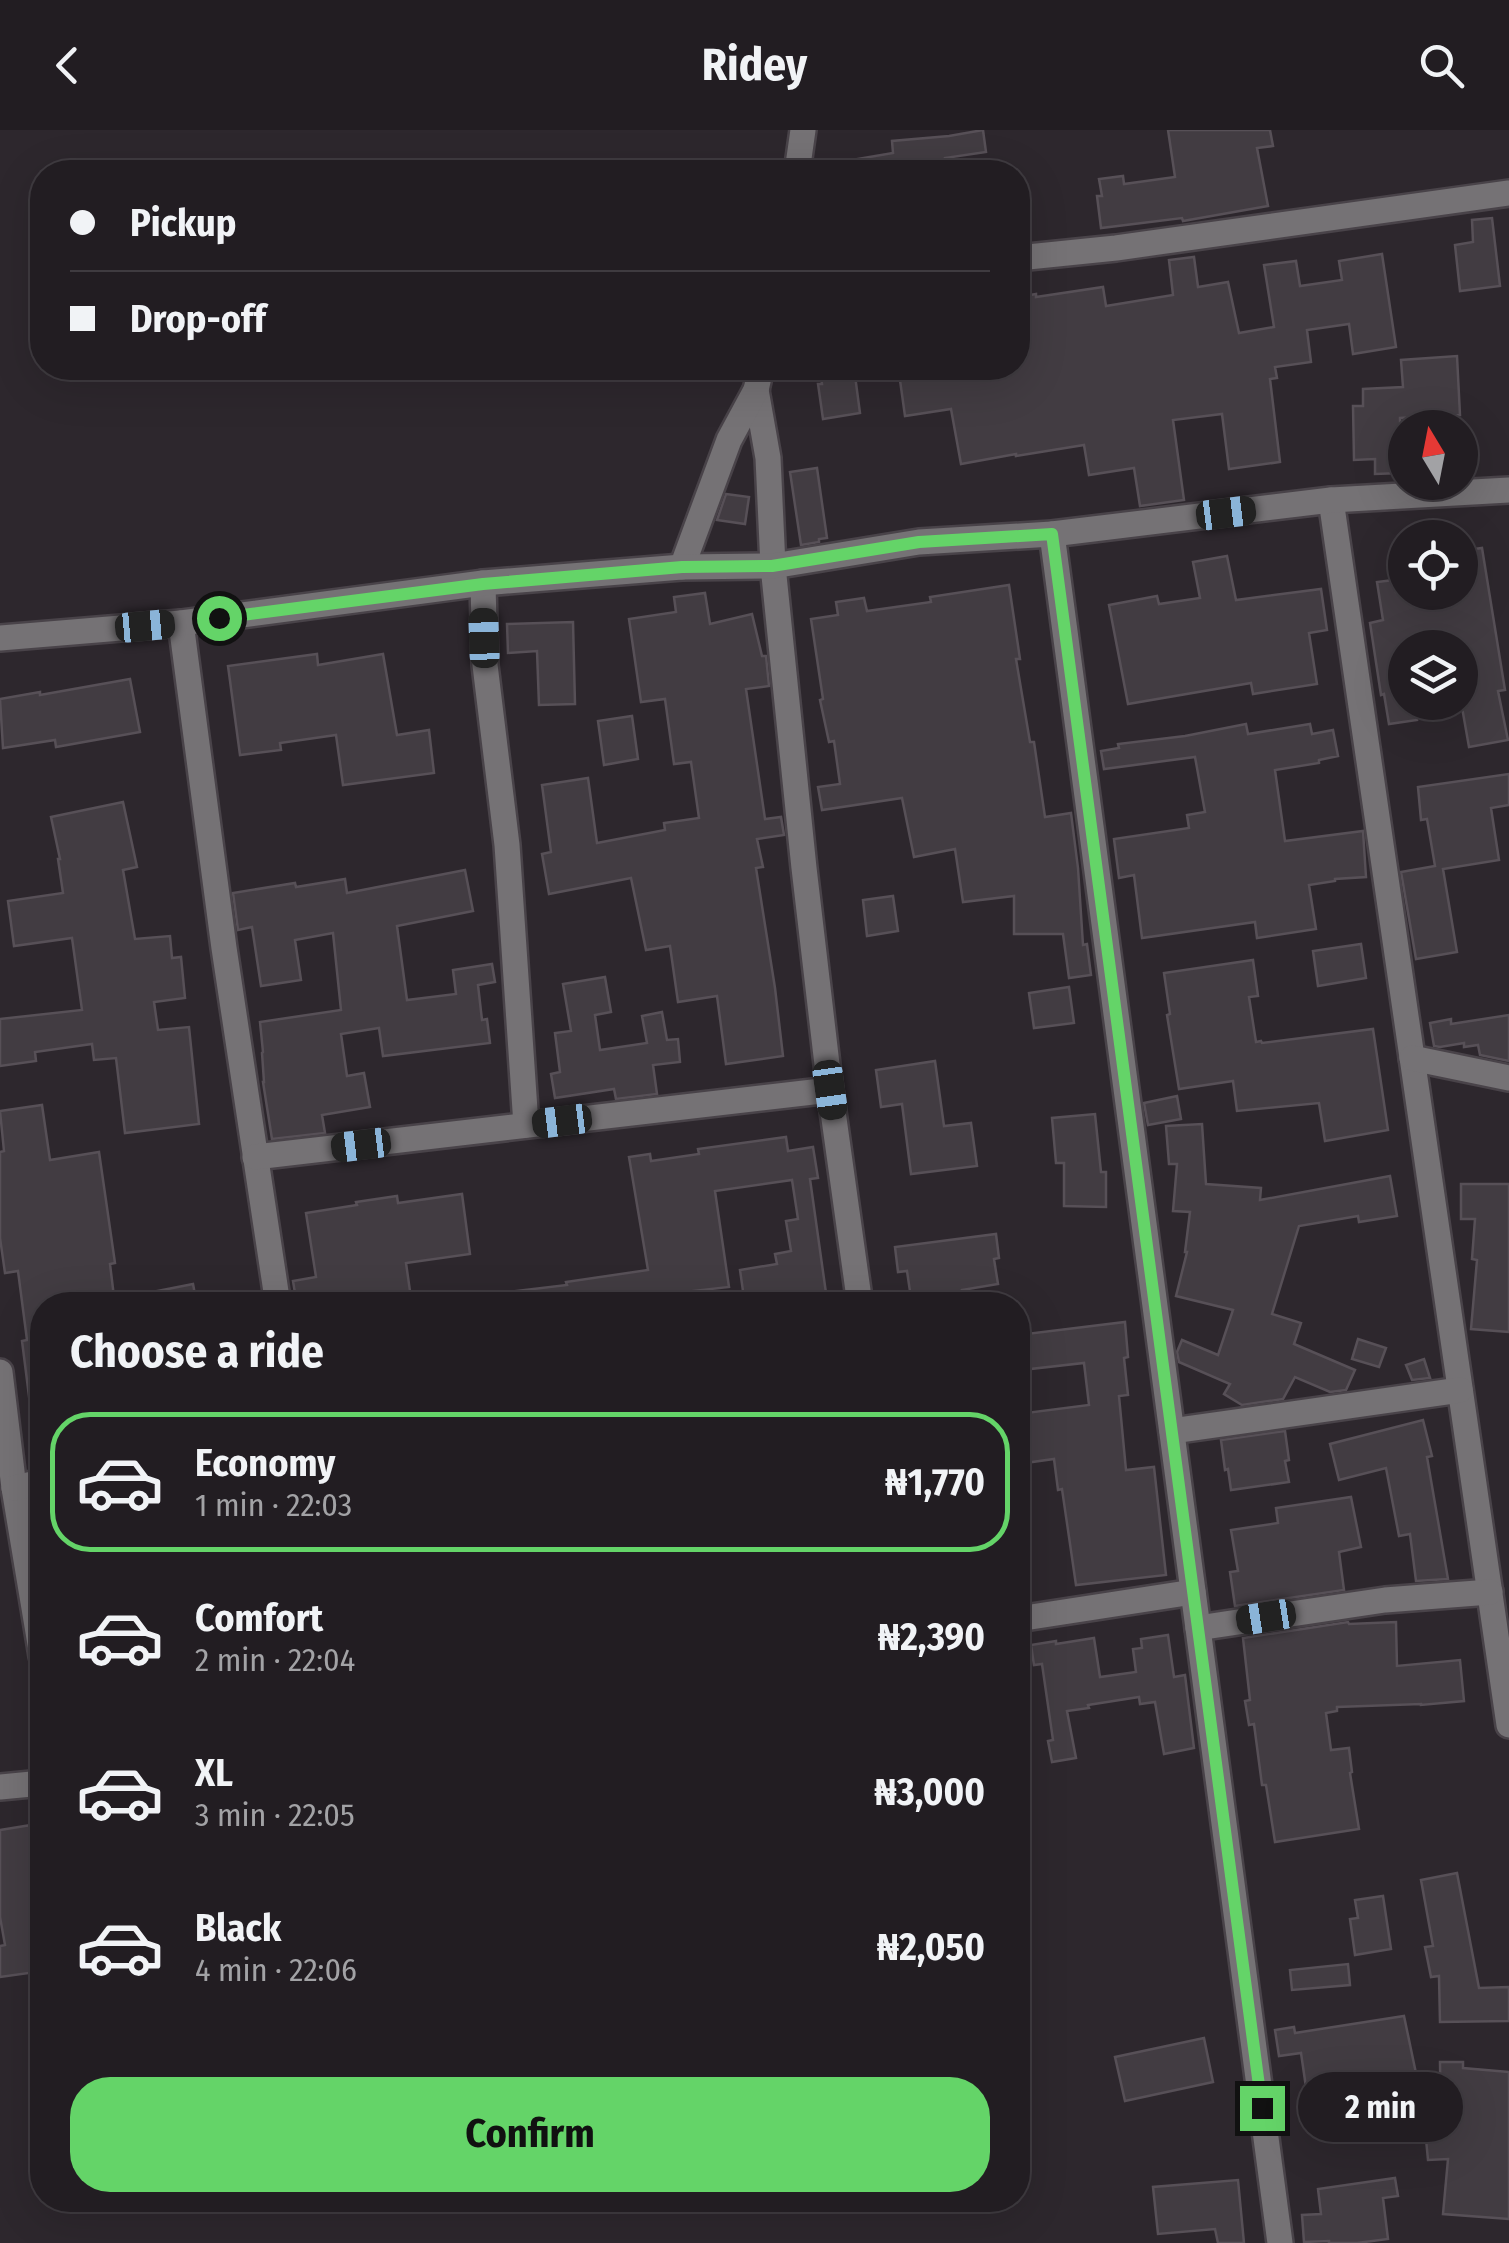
<!DOCTYPE html>
<html lang="en">
<head>
<meta charset="utf-8">
<style>
  :root { --surface:#221d22; --page:#2a262a; --text:#f1f3f6; --muted:#a2a2a5; --line:#3f3b40; --accent:#64d468 }
  body { margin:0; font-family:"Fira Sans Condensed",sans-serif; background:var(--page); color:var(--text); height:100vh; display:flex; flex-direction:column; font-size:38px; white-space:nowrap }
  * { box-sizing:border-box; margin:0 }
  p { font-size:32px; color:var(--muted) }
  .icon { flex:none; width:55px; height:55px; fill:none; stroke:currentColor; stroke-width:2; stroke-linecap:round; stroke-linejoin:round }
  .map { position:relative; flex:1; overflow:hidden }
  .panel { position:absolute; left:30px; top:1162px; width:1000px; height:920px; display:flex; flex-direction:column; background:var(--surface); border-radius:40px; box-shadow:0 10px 40px #0002,0 0 0 2px var(--line) }
  .panel>* { flex:none }
  .hud { position:absolute; left:30px; top:30px; width:1000px; height:220px; border-radius:40px; box-shadow:0 10px 40px #0002,0 0 0 2px var(--line); display:grid; align-content:center; height:220px; padding:0 40px; background:var(--surface) }
  .needle { width:65px; rotate:350deg }
  .tools { position:absolute; left:1388px; top:280px; display:grid; gap:20px }
  .tools a { display:grid; place-items:center; width:90px; height:90px; border-radius:50%; background:var(--surface); box-shadow:0 10px 40px #0002,0 0 0 2px var(--line); font-size:50px }
  .end { position:absolute; width:45px; height:45px; margin:-22px; border:12px solid #64d468; background:#111; box-shadow:0 0 0 5px #111 }
  .from { border-radius:50% }
  .bubble { position:absolute; height:70px; border-radius:35px; background:var(--surface); box-shadow:0 10px 40px #0002,0 0 0 2px var(--line); font-size:32px; font-weight:700; line-height:70px; text-align:center }
  .car { position:absolute; width:30px; height:60px; margin:-30px -15px; border-radius:12px; box-shadow:0 0 8px 2px #0007; background:linear-gradient(#222 24%,#8ab4d8 0 40%,#222 0 76%,#8ab4d8 0 86%,#222 0) }
  .hud b { display:flex; align-items:center; gap:35px; height:95px; font-size:38px }
  .hud b+b { border-top:2px solid var(--line) }
  .hud i { width:25px; height:25px; background:var(--text) }
  ul { padding:0; list-style:none }
  li { display:flex; align-items:center; gap:30px; height:140px; margin:0 20px 15px; padding:0 20px; border:5px solid transparent; border-radius:40px }
  li div { flex:1 }
  li b { display:block; font-size:38px }
  li em { font-style:normal; font-weight:700 }
  li.selected { border-color:var(--accent) }
  li>.icon { width:90px; height:90px; stroke-width:1.5 }
  h2 { padding:0 40px; font-size:45px; line-height:120px }
  .button { display:flex; gap:20px; margin-top:auto; padding:20px 40px }
  .button a { flex:1; height:115px; border-radius:40px; background:var(--accent); color:#111; font-size:40px; font-weight:700; line-height:115px; text-align:center }
  header { display:flex; justify-content:space-between; align-items:center; height:130px; padding:0 40px; background:var(--surface); font-size:45px; font-weight:700 }
  .map>svg:first-child { display:block }
  .building { fill:#423c42; stroke:#575057; stroke-width:2.5 }
  .lines { fill:none; stroke-linecap:round; stroke-linejoin:round }
  .minor-casing { stroke:#494349; stroke-width:30 }
  .minor { stroke:#757275; stroke-width:25 }
  .route { stroke:#64d468; stroke-width:12 }
</style>
</head>
<body>
<header><svg class="icon" aria-label="back" viewBox="0 0 24 24"><path d="M15 5l-7 7 7 7"/></svg>Ridey<svg class="icon" aria-label="search" viewBox="0 0 24 24"><circle cx="10" cy="10" r="6"/><path d="M15 15l6 6"/></svg></header>
<div class="map">
<svg width="1509" height="2113" viewBox="0 0 1509 2113">
  <rect width="100%" height="100%" fill="#2d272d"/>
  <!-- building -->
  <g class="building">
    <path d="M983,0L986,22L945,28L946,40L834,42V33L893,23L892,11L949,6Z"/>
    <path d="M1168,0H1270L1273,16L1257,18L1268,76L1183,91L1182,88L1101,98L1097,66H1102L1099,49L1123,46L1124,54L1175,47Z"/>
    <path d="M1492,88L1500,156L1460,161L1455,115L1473,112L1472,90Z"/>
    <path d="M1382,124L1396,217L1353,224L1349,194L1307,200L1311,232L1275,237L1277,248L1270,249L1280,332L1229,339L1222,284L1173,290L1184,370L1140,376L1134,338L1089,345L1084,315L1016,326V324L961,334L951,279L905,286L899,243L936,238H1018V167L1036,164V167L1103,157L1106,176L1173,165L1169,130L1194,127L1198,157L1228,152L1239,203L1274,197L1264,135L1296,131L1300,156L1342,150L1339,131Z"/>
    <path d="M1457,226L1460,285L1400,288L1401,343L1375,344V329L1354,330L1353,276H1363V259L1403,257L1401,230Z"/>
    <path d="M820,238H854L860,283L823,289L818,254H822Z"/>
    <path d="M817,338L827,408L819,409V412L801,415L790,342Z"/>
    <path d="M726,364L749,367L745,394L717,390Z"/>
    <path d="M1482,418L1505,560L1498,561L1508,610L1469,617L1460,566V518H1405V572H1415L1417,590L1389,594L1384,564L1381,565L1370,493L1383,490L1377,452L1394,450L1396,462H1460V421Z"/>
    <path d="M1227,426L1236,470L1321,459L1327,500L1309,503L1317,554L1253,564L1251,553L1128,574L1109,475L1157,466L1159,474L1200,468L1193,432Z"/>
    <path d="M1009,455L1020,529H1016L1030,612H1034L1045,687L1071,683L1078,738L1083,815L1087,814L1091,845L1069,848L1063,804H1014V766L963,772L955,719L914,727L902,668L822,680L818,657L840,654L834,611L829,612L820,570L823,569L811,489L838,485L836,472L864,468L867,481L931,472L930,467Z"/>
    <path d="M705,463L710,494L752,484L762,526H766L769,556L746,559L765,689L781,687L784,705L757,709L763,737L756,738L775,858L783,926L726,934L717,866L678,872L670,816L646,820L631,748L549,764L542,724L551,722L542,655L588,648L597,713L665,700L664,693L699,688L691,632L674,634L665,569L641,572L629,489L676,482L674,467Z"/>
    <path d="M573,492L575,574L539,575L537,521L508,523L507,494Z"/>
    <path d="M317,524L318,535L383,524L397,605L429,600L434,643L343,655L336,605L280,613L281,620L240,625L228,536Z"/>
    <path d="M130,549L140,602L56,617L55,610L3,618L0,569L40,562V565Z"/>
    <path d="M632,586L638,629L604,635L598,591Z"/>
    <path d="M1246,594L1248,604L1310,594L1312,604L1333,600L1338,626L1319,630V633L1275,640L1285,711L1363,701L1366,747L1335,749V751L1309,755L1316,799L1257,808L1255,792L1142,808L1134,745L1119,748L1114,709L1189,698L1187,685L1205,682L1195,627L1104,639L1101,621L1119,618L1118,614L1185,606Z"/>
    <path d="M1509,644V675L1491,678L1499,730L1443,739L1457,822L1416,829L1401,742L1435,736L1427,689L1421,690L1418,657Z"/>
    <path d="M123,672L137,737L123,740L135,809L170,806L172,828L181,827L185,868L154,872L158,900L189,897L199,994L125,1003L116,928L94,930L92,914L35,922L36,931L0,936V889L82,880L72,808L14,816L8,771L63,763L58,729H60L51,687Z"/>
    <path d="M465,740L473,781L397,796L407,870L456,864L453,840L492,834L495,852L478,855L482,890L487,889L490,913L383,926L379,898L341,904L347,946L364,943L370,977L322,985L325,1003L272,1009L263,952H264L262,923L263,922L260,892L341,880L333,803L295,810L301,850L261,856L252,797L238,800L233,763L295,753L296,757L345,749L347,763Z"/>
    <path d="M893,766L898,801L867,806L863,770Z"/>
    <path d="M1361,814L1366,848L1318,856L1313,821Z"/>
    <path d="M1253,830L1258,866L1249,867L1256,912L1261,911L1262,913L1373,899L1388,1000L1325,1011L1319,973L1237,981L1233,951L1179,959L1167,885L1170,884L1164,843Z"/>
    <path d="M605,847L611,882L595,885L600,920L647,913L642,886L662,882L667,910L678,909L680,932L653,935L657,964L616,969L614,959L555,968L551,944L560,942L555,903L571,901L563,854Z"/>
    <path d="M1069,857L1074,893L1034,898L1029,863Z"/>
    <path d="M1509,885V931L1480,925L1478,915L1464,917V913L1440,917L1434,916L1430,893L1451,889V894Z"/>
    <path d="M935,931L944,996L971,993L977,1036L911,1044L902,974L881,977L876,940Z"/>
    <path d="M1177,966L1181,989L1148,995L1144,973Z"/>
    <path d="M42,975L50,1030L99,1022L115,1133L110,1134L115,1175H42V1282H31L22,1211L27,1210L18,1141L5,1143L0,1108V1022L4,1021L0,981Z"/>
    <path d="M1095,984L1101,1042H1106V1077L1064,1076V1033H1056L1052,988Z"/>
    <path d="M1202,994L1206,1054L1261,1058L1260,1070L1390,1046L1397,1086L1359,1092L1358,1086L1299,1096L1272,1184L1301,1193L1294,1214L1355,1240L1346,1260L1330,1262L1295,1247L1283,1269L1242,1275L1224,1264L1230,1254L1179,1232L1177,1222L1182,1210L1218,1225L1233,1180L1176,1166L1187,1122H1185L1190,1082L1173,1081L1177,1034H1169L1166,996Z"/>
    <path d="M786,1007L788,1021L813,1017L818,1048L810,1049L826,1163L745,1175L740,1140L777,1134L775,1124L791,1121L786,1091L798,1089L792,1050L715,1061L729,1157L622,1169V1175H500L499,1163L567,1155L566,1152L648,1140L629,1027L650,1024L651,1031L699,1024L698,1019Z"/>
    <path d="M1461,1054H1509V1202L1471,1199L1477,1130L1472,1129L1475,1089H1461Z"/>
    <path d="M462,1064L470,1124L406,1133L412,1175H387L386,1168L340,1175H297L293,1151L316,1147L306,1083L357,1075L356,1072L397,1066L398,1073Z"/>
    <path d="M996,1104L999,1128L994,1129L998,1154L962,1160L965,1175H912L907,1141L898,1142L895,1117Z"/>
    <path d="M193,1154L197,1175H133L132,1166Z"/>
    <path d="M1125,1192L1128,1227L1124,1228L1128,1265L1119,1266L1126,1340L1154,1337L1166,1445L1076,1455L1062,1359L1058,1360L1054,1329L1018,1334V1284L1089,1275L1084,1233L1030,1239L1026,1204Z"/>
    <path d="M1358,1209L1386,1218L1379,1237L1352,1229Z"/>
    <path d="M1424,1229L1430,1248L1412,1250L1406,1235Z"/>
    <path d="M1423,1290L1432,1326L1427,1327L1448,1449L1416,1451L1410,1404L1399,1406L1386,1338L1339,1350L1330,1314Z"/>
    <path d="M1285,1301L1289,1330L1285,1331L1289,1352L1231,1360L1228,1339L1225,1340L1221,1310Z"/>
    <path d="M1351,1367L1361,1417L1339,1422L1344,1460L1235,1476L1230,1442L1238,1441L1231,1400L1278,1393L1276,1378Z"/>
    <path d="M1348,1492L1349,1494L1396,1492L1397,1536L1460,1530L1464,1571L1421,1575V1574L1337,1577V1581L1326,1583L1331,1620L1349,1618L1352,1642L1350,1643L1359,1699L1275,1712L1266,1655H1262L1254,1594L1249,1595L1245,1571L1250,1570L1243,1508Z"/>
    <path d="M1168,1505L1174,1547L1185,1545L1194,1618L1164,1624L1155,1572L1140,1574L1139,1567L1088,1575L1089,1578L1067,1581L1076,1628L1052,1632L1048,1611L1053,1610L1042,1534L1034,1535L1031,1515L1056,1511V1514L1094,1508L1100,1547L1136,1542L1133,1519L1142,1518L1141,1509Z"/>
    <path d="M31,1695L42,1766V1802L31,1805L36,1842L0,1847V1816L5,1815L0,1787V1700Z"/>
    <path d="M1457,1743L1479,1858L1509,1857V1891L1440,1892L1439,1846L1431,1847L1425,1817L1433,1816L1421,1750Z"/>
    <path d="M1383,1766L1391,1819L1355,1825L1350,1789L1358,1788L1355,1770Z"/>
    <path d="M1348,1834L1350,1855L1292,1860L1290,1840Z"/>
    <path d="M1404,1886L1422,1972L1373,1981L1371,1970L1309,1978L1301,1923L1279,1926L1275,1900L1294,1897L1295,1903Z"/>
    <path d="M1204,1908L1213,1952L1125,1971L1115,1927Z"/>
    <path d="M1440,1932H1463V1938L1509,1942V2089L1443,2084L1448,2029L1428,2030L1426,2009L1441,2008Z"/>
    <path d="M1395,2048L1398,2066L1383,2068L1388,2109L1357,2113H1329V2111L1304,2112L1302,2085L1321,2084L1318,2059Z"/>
    <path d="M1238,2050L1244,2113H1218L1215,2099L1158,2104L1153,2057Z"/>
  </g>
  <g class="lines">
    <defs>
      <g id="minor">
        <path d="M797,42L803,0"/>
        <path d="M1018,128L1116,118L1509,63"/>
        <path d="M756,260L768,328L773,436L804,738L830,960L860,1175"/>
        <path d="M1331,370L1509,1595"/>
        <path d="M1052,404L1280,2113"/>
        <path d="M682,437L729,310L756,260L761,238"/>
        <path d="M483,453L485,535L507,715L526,995"/>
        <path d="M181,493L224,818L278,1175"/>
        <path d="M0,508L181,493L483,453L682,437L773,436L919,412L1052,404L1331,370L1509,360"/>
        <path d="M1412,928L1509,948"/>
        <path d="M255,1027L830,960"/>
        <path d="M0,1242L14,1358L42,1526"/>
        <path d="M1172,1301L1460,1260"/>
        <path d="M14,1358L42,1352"/>
        <path d="M1018,1489L1193,1462"/>
        <path d="M1198,1498L1385,1470L1490,1462"/>
        <path d="M0,1657L42,1653"/>
      </g>
    </defs>
    <!-- minor casing -->
    <use href="#minor" class="minor-casing"/>
    <!-- minor -->
    <use href="#minor" class="minor"/>
  </g>
  <g class="lines">
    <!-- route -->
    <path class="route" d="M219,488L483,454L682,437L772,436L919,412L1052,404L1262,1978"/>
  </g>
</svg>
<div class="tools">
<a><svg class="needle" viewBox="-14 -14 28 28"><path d="M0-13l5 13h-10z" fill="#e53935"/><path d="M0 13l5-13h-10z" fill="#a2a2a5"/></svg></a>
<a><svg class="icon" aria-label="locate" viewBox="0 0 24 24"><circle cx="12" cy="12" r="6"/><path d="M12 2v4M12 18v4M2 12h4M18 12h4"/></svg></a>
<a><svg class="icon" aria-label="layers" viewBox="0 0 24 24"><path d="M12 4l9 5-9 5-9-5zM3 14l9 5 9-5"/></svg></a>
</div>
<i class="end from" style="left:219px;top:488px"></i>
<i class="end" style="left:1262px;top:1978px"></i>
<div class="bubble" style="left:1298px;top:1942px;width:165px">2 min</div>
<i class="car" style="left:1226px;top:383px;rotate:83deg"></i>
<i class="car" style="left:145px;top:496px;rotate:85deg"></i>
<i class="car" style="left:484px;top:508px;rotate:358deg"></i>
<i class="car" style="left:830px;top:960px;rotate:172deg"></i>
<i class="car" style="left:562px;top:991px;rotate:263deg"></i>
<i class="car" style="left:361px;top:1015px;rotate:263deg"></i>
<i class="car" style="left:1266px;top:1487px;rotate:261deg"></i>
<div class="hud">
<b><i class="from"></i>Pickup</b>
<b><i></i>Drop-off</b>
</div>
<section class="panel">
<h2>Choose a ride</h2>
<ul>
<li class="selected"><svg class="icon" aria-label="car" viewBox="0 0 24 24"><path d="M5 17H2v-5l4-1 3-4h7l3 4 3 1v5h-3M9 17h6M6 11h13"/><circle cx="7" cy="17" r="2"/><circle cx="17" cy="17" r="2"/></svg><div><b>Economy</b><p>1 min · 22:03</p></div><em>₦1,770</em></li>
<li><svg class="icon" aria-label="car" viewBox="0 0 24 24"><path d="M5 17H2v-5l4-1 3-4h7l3 4 3 1v5h-3M9 17h6M6 11h13"/><circle cx="7" cy="17" r="2"/><circle cx="17" cy="17" r="2"/></svg><div><b>Comfort</b><p>2 min · 22:04</p></div><em>₦2,390</em></li>
<li><svg class="icon" aria-label="car" viewBox="0 0 24 24"><path d="M5 17H2v-5l4-1 3-4h7l3 4 3 1v5h-3M9 17h6M6 11h13"/><circle cx="7" cy="17" r="2"/><circle cx="17" cy="17" r="2"/></svg><div><b>XL</b><p>3 min · 22:05</p></div><em>₦3,000</em></li>
<li><svg class="icon" aria-label="car" viewBox="0 0 24 24"><path d="M5 17H2v-5l4-1 3-4h7l3 4 3 1v5h-3M9 17h6M6 11h13"/><circle cx="7" cy="17" r="2"/><circle cx="17" cy="17" r="2"/></svg><div><b>Black</b><p>4 min · 22:06</p></div><em>₦2,050</em></li>
</ul>
<div class="button"><a>Confirm</a></div>
</section>
</div>
</body>
</html>
